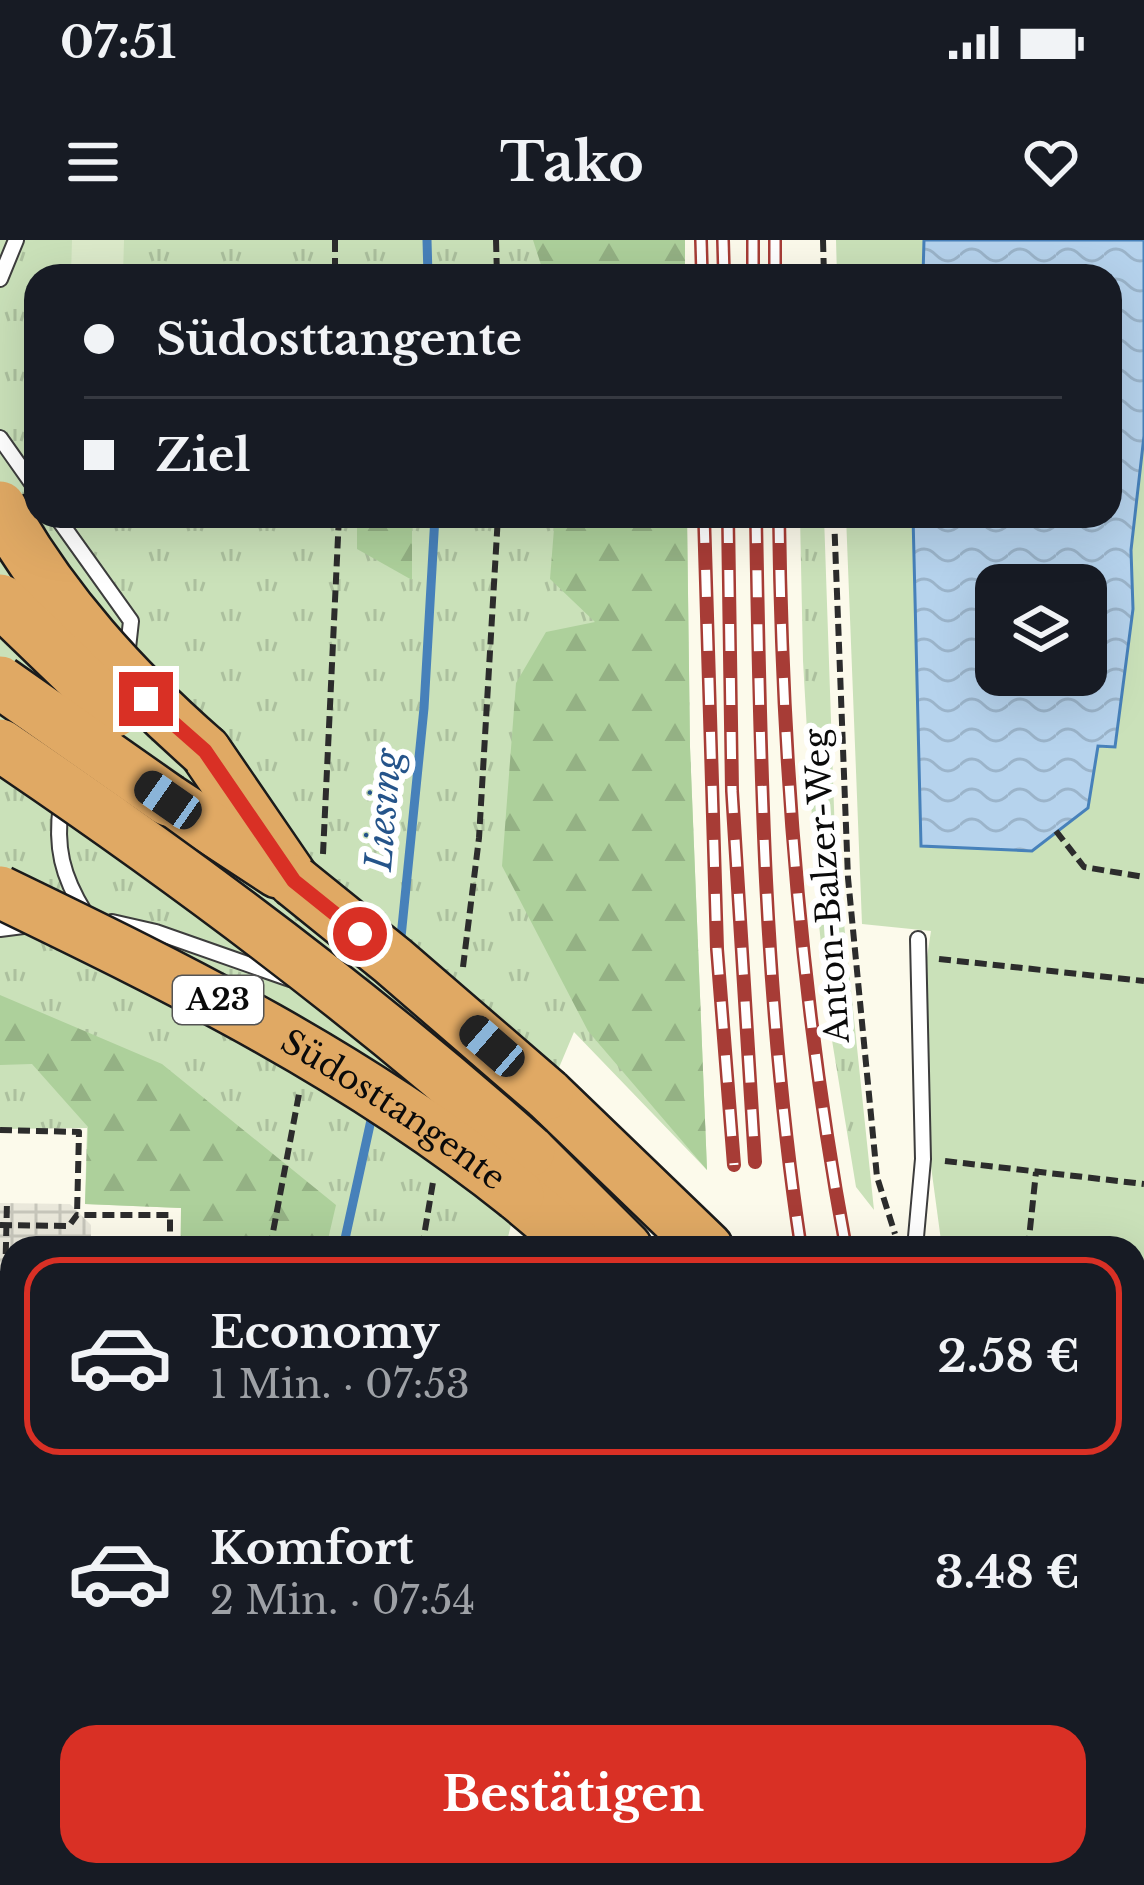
<!DOCTYPE html>
<html lang="de">
<head>
<meta charset="utf-8">
<style>
  :root { --surface:#171b24; --page:#20242c; --text:#f1f3f6; --muted:#9ea1a6; --line:#363941; --accent:#d93025 }
  body { margin:0; font-family:"Libre Baskerville",serif; background:var(--page); color:var(--text); height:100vh; display:flex; flex-direction:column; font-size:45px; white-space:nowrap }
  * { box-sizing:border-box; margin:0 }
  p { font-size:39px; color:var(--muted) }
  .icon { flex:none; width:66px; height:66px; fill:none; stroke:currentColor; stroke-width:2; stroke-linecap:round; stroke-linejoin:round }
  .map { position:relative; flex:1; overflow:hidden }
  .sheet { position:absolute; left:0px; top:996px; width:1146px; height:651px; display:flex; flex-direction:column; background:var(--surface); border-radius:36px 36px 0 0; box-shadow:0 12px 48px #0002 }
  .sheet>* { flex:none }
  .top-card { position:absolute; left:24px; top:24px; width:1098px; height:264px; border-radius:36px; box-shadow:0 12px 48px #0002; display:grid; align-content:center; height:264px; padding:0 60px; background:var(--surface) }
  .fabs { position:absolute; left:975px; top:324px; display:grid; gap:24px }
  .fabs a { display:grid; place-items:center; width:132px; height:132px; border-radius:24px; background:var(--surface); box-shadow:0 12px 48px #0002; font-size:60px }
  .end { position:absolute; width:54px; height:54px; margin:-27px; border:15px solid #d93025; background:#fff; box-shadow:0 0 0 6px #fff }
  .from { border-radius:50% }
  .car { position:absolute; width:36px; height:72px; margin:-36px -18px; border-radius:15px; box-shadow:0 0 9px 3px #0007; background:linear-gradient(#222 24%,#8ab4d8 0 40%,#222 0 76%,#8ab4d8 0 86%,#222 0) }
  .top-card b { display:flex; align-items:center; gap:42px; height:114px; font-size:45px }
  .top-card b+b { border-top:3px solid var(--line) }
  .top-card i { width:30px; height:30px; background:var(--text) }
  ul { padding:21px 0 0; list-style:none }
  li { display:flex; align-items:center; gap:36px; height:198px; margin:0 24px 18px; padding:0 36px; border:6px solid transparent; border-radius:36px }
  li div { flex:1 }
  li b { display:block; font-size:45px }
  li em { font-style:normal; font-weight:700 }
  li.current { border-color:var(--accent) }
  li>.icon { width:108px; height:108px; stroke-width:1.5 }
  .button { display:flex; gap:24px; margin-top:auto; padding:24px 60px }
  .button a { flex:1; height:138px; border-radius:36px; background:var(--accent); color:#fff; font-size:48px; font-weight:700; line-height:138px; text-align:center }
  .status { display:flex; justify-content:space-between; align-items:center; height:84px; padding:0 60px; background:var(--surface); direction:ltr }
  .status svg { height:33px; fill:currentColor }
  header { display:flex; justify-content:space-between; align-items:center; height:156px; padding:0 60px; background:var(--surface); font-size:54px; font-weight:700 }
  .map>svg:first-child { display:block }
  .grass { fill:url(#grass-tufts) }
  .forest { fill:url(#forest-firs) }
  .garden { fill:#cae1b9; fill-rule:evenodd }
  .pitch { fill:#dceaca }
  .plaza { fill:url(#plaza-grid) }
  .water { fill:url(#water-waves); stroke:#4781ba; stroke-width:3; fill-rule:evenodd }
  .lines { fill:none; stroke-linecap:round; stroke-linejoin:round }
  .stream { stroke:#4781ba; stroke-width:9 }
  .lane-casing { stroke:#3d3d3d; stroke-width:18 }
  .street-casing { stroke:#3d3d3d; stroke-width:32 }
  .highway-casing { stroke:#1b1b1b; stroke-width:56 }
  .path { stroke:#2c2c2c; stroke-width:6; stroke-dasharray:12 6; stroke-linecap:butt }
  .lane { stroke:#fff; stroke-width:14 }
  .street { stroke:#fff; stroke-width:27 }
  .highway { stroke:#e0a964; stroke-width:51 }
  .rail-casing { stroke:#a73c36; stroke-width:14 }
  .rail { stroke:#fff; stroke-width:9; stroke-dasharray:27; stroke-linecap:butt }
  .highway-bridge-casing { stroke:#1b1b1b; stroke-width:56; stroke-linecap:butt }
  .highway-bridge { stroke:#e0a964; stroke-width:51 }
  .route { stroke:#d93025; stroke-width:15 }
  .labels { text-anchor:middle; stroke-width:12; stroke-linejoin:round; paint-order:stroke }
  .shield { fill:#fff; stroke:#545454; stroke-width:3 }
  .shield-label { font-size:30px; font-weight:bold; fill:#0a0a0a }
  .street-label { font-size:33px; fill:#0a0a0a; stroke:#fff }
  .water-label { font-size:36px; font-style:italic; fill:#25548a; stroke:#fff }
</style>
</head>
<body>
<div class="status"><b>07:51</b><svg viewBox="0 0 49 12"><path d="M0 12V9h3v3zM5 12V6h3v6zM10 12V3h3v9zM15 12V0h3v12zM26 1h20v11H26zM47 4h2v5h-2z"/></svg></div>
<header><svg class="icon" aria-label="menu" viewBox="0 0 24 24"><path d="M4 6h16M4 12h16M4 18h16"/></svg>Tako<svg class="icon" aria-label="heart" viewBox="0 0 24 24"><path d="M12 20l-8-8c-3-5 5-10 8-4 3-6 11-1 8 4z"/></svg></header>
<div class="map">
<svg width="1144" height="1645" viewBox="0 0 1144 1645">
  <defs>
    <pattern id="grass-tufts" width="24" height="20" patternUnits="userSpaceOnUse" patternTransform="scale(3)"><rect width="24" height="20" fill="#cae1b9"/><path d="M3 7l-1-3M5 7V3M7 7l1-3M15 17l-1-3M17 17v-4M19 17l1-3" fill="none" stroke="#acc09e"/></pattern>
    <pattern id="forest-firs" width="22" height="20" patternUnits="userSpaceOnUse" patternTransform="scale(3)"><rect width="22" height="20" fill="#add09b"/><path d="M5 1l3.5 6h-7zM16 11l3.5 6h-7z" fill="#94b184"/></pattern>
    <pattern id="plaza-grid" width="8" height="8" patternUnits="userSpaceOnUse" patternTransform="scale(3)"><rect width="8" height="8" fill="#eae8db"/><path d="M0 4h8M4 0v8" fill="none" stroke="#c7c6bb"/></pattern>
    <pattern id="water-waves" width="16" height="10" patternUnits="userSpaceOnUse" patternTransform="scale(3)"><rect width="16" height="10" fill="#b6d3ed"/><path d="M0 5q4-4 8 0t8 0" fill="none" stroke="#9bb4ca"/></pattern>
  </defs>
  <rect width="100%" height="100%" fill="#fcfaeb"/>
  <!-- grass -->
  <g class="grass">
    <path d="M0,0H685V36H36V276H687L690,507L707,930L574,792L537,880L508,997L521,1008H180L181,968L85,964L87,888L0,889Z"/>
    <path d="M800,276H824L835,597L874,970L856,947L830,788L817,666L803,421Z"/>
  </g>
  <!-- forest -->
  <g class="forest">
    <path d="M533,0H685V36H536L542,28Z"/>
    <path d="M357,276H412V340L357,309Z"/>
    <path d="M555,276H687L690,507L707,930L588,791L502,626L516,443L546,392L595,382L550,339Z"/>
    <path d="M0,755L162,824L336,965L326,1008H181V968L85,964L88,887L32,824L0,825Z"/>
  </g>
  <!-- garden -->
  <path class="garden" d="M836,0H1144V1107L1134,1108V1008H942L930,919L927,717L931,691L862,684L846,276H1110V36H837ZM996,345H1086V435H996Z"/>
  <!-- pitch -->
  <path class="pitch" d="M72,0H124L123,36H71Z"/>
  <!-- plaza -->
  <path class="plaza" d="M0,963L70,964L91,985V1008H12V1243L0,1241Z"/>
  <!-- water -->
  <path class="water" d="M924,0H1144V196L1131,310L1133,369L1115,507L1098,506L1088,568L1032,611L921,606L913,276H1110V36H923ZM996,345H1086V435H996Z"/>
  <g class="lines">
    <!-- stream -->
    <g class="stream">
      <path d="M427,0L428,36"/>
      <path d="M400,707L424,468L435,276"/>
      <path d="M343,1008L373,871"/>
      <path d="M184,1645L185,1635"/>
    </g>
    <defs>
      <g id="lane">
        <path d="M0,39L16,0"/>
        <path d="M0,198L36,249"/>
        <path d="M56,276L131,381L127,417"/>
        <path d="M61,564C55,607 62,636 85,673"/>
        <path d="M112,682L156,692L290,739"/>
        <path d="M0,689L31,685"/>
        <path d="M915,1008L923,919L918,699"/>
        <path d="M1134,1150L1144,1148"/>
        <path d="M811,1635L812,1645"/>
      </g>
      <g id="street">
        <path d="M1134,1186L1144,1184"/>
        <path d="M0,1222L12,1223"/>
        <path d="M0,1520H12"/>
        <path d="M281,1645V1635"/>
      </g>
      <g id="highway">
        <path d="M205,511L294,641"/>
        <path d="M168,560L278,632"/>
        <path d="M547,854L707,1008"/>
        <path d="M529,911L626,1008"/>
        <path d="M518,955L581,1008"/>
        <path d="M1134,1559L1144,1576"/>
        <path d="M1106,1635L1112,1645"/>
      </g>
    </defs>
    <!-- lane casing -->
    <use href="#lane" class="lane-casing"/>
    <!-- street casing -->
    <use href="#street" class="street-casing"/>
    <!-- highway casing -->
    <use href="#highway" class="highway-casing"/>
    <!-- path -->
    <g class="path">
      <path d="M335,0V36"/>
      <path d="M496,0L497,36"/>
      <path d="M823,0L824,36"/>
      <path d="M834,276L848,638L877,937L895,994"/>
      <path d="M1056,591L1084,627L1144,637"/>
      <path d="M323,614L339,276"/>
      <path d="M939,719L1144,741"/>
      <path d="M463,727L479,598L498,276"/>
      <path d="M0,890L79,892L77,975"/>
      <path d="M945,921L1144,944"/>
      <path d="M0,985L69,986L77,975H170V1008"/>
      <path d="M270,1008L299,854"/>
      <path d="M422,1008L433,942"/>
      <path d="M1028,1008L1036,932"/>
      <path d="M0,1045H5L7,962"/>
      <path d="M1134,1243L1144,1240"/>
      <path d="M0,1330L12,1331"/>
      <path d="M132,1645V1635"/>
      <path d="M424,1645L425,1635"/>
      <path d="M572,1645V1635"/>
      <path d="M726,1645L727,1635"/>
    </g>
    <!-- lane -->
    <use href="#lane" class="lane"/>
    <!-- street -->
    <use href="#street" class="street"/>
    <!-- highway -->
    <use href="#highway" class="highway"/>
    <defs>
      <g id="rail">
        <path d="M701,0L702,36"/>
        <path d="M723,0L724,36"/>
        <path d="M753,0V36"/>
        <path d="M775,0V36"/>
        <path d="M704,276L717,709L734,925"/>
        <path d="M728,276L732,551L755,922"/>
        <path d="M756,276C760,523 764,763 801,1008"/>
        <path d="M779,276C782,522 801,766 846,1008"/>
        <path d="M851,1635L854,1645"/>
        <path d="M873,1635L876,1645"/>
        <path d="M953,1635L956,1645"/>
        <path d="M998,1635L1001,1645"/>
      </g>
    </defs>
    <!-- rail casing -->
    <use href="#rail" class="rail-casing"/>
    <!-- rail -->
    <use href="#rail" class="rail"/>
    <defs>
      <g id="highway-bridge">
        <path d="M0,267C53,362 124,440 205,511"/>
        <path d="M0,360L115,471"/>
        <path d="M0,442L168,560"/>
        <path d="M0,505C185,630 362,762 529,911"/>
        <path d="M294,641L393,721L547,854"/>
        <path id="s1" d="M0,652C186,742 355,825 518,955"/>
      </g>
    </defs>
    <!-- highway-bridge casing -->
    <use href="#highway-bridge" class="highway-bridge-casing"/>
    <!-- highway-bridge -->
    <use href="#highway-bridge" class="highway-bridge"/>
  </g>
  <g class="lines">
    <!-- route -->
    <path class="route" d="M146,459L205,511L294,641L360,694"/>
  </g>
  <g class="labels">
    <!-- shield labels -->
    <rect class="shield" x="173" y="736" width="90" height="48" rx="9"/>
    <g class="shield-label">
      <text x="218" y="770">A23</text>
    </g>
    <!-- street labels -->
    <g class="street-label">
      <text transform="translate(826 646) rotate(-94)" y="12">Anton-Balzer-Weg</text>
      <text dy="12" stroke="none"><textPath href="#s1" startOffset="450">Südosttangente</textPath></text>
    </g>
    <!-- water labels -->
    <g class="water-label">
      <text transform="translate(383 570) rotate(-85)" y="13">Liesing</text>
    </g>
  </g>
</svg>
<div class="fabs">
<a><svg class="icon" aria-label="layers" viewBox="0 0 24 24"><path d="M12 4l9 5-9 5-9-5zM3 14l9 5 9-5"/></svg></a>
</div>
<i class="end from" style="left:360px;top:694px"></i>
<i class="end" style="left:146px;top:459px"></i>
<i class="car" style="left:168px;top:560px;rotate:305deg"></i>
<i class="car" style="left:492px;top:806px;rotate:311deg"></i>
<div class="top-card">
<b><i class="from"></i>Südosttangente</b>
<b><i></i>Ziel</b>
</div>
<section class="sheet">
<ul>
<li class="current"><svg class="icon" aria-label="car" viewBox="0 0 24 24"><path d="M5 17H2v-5l4-1 3-4h7l3 4 3 1v5h-3M9 17h6M6 11h13"/><circle cx="7" cy="17" r="2"/><circle cx="17" cy="17" r="2"/></svg><div><b>Economy</b><p>1 Min. · 07:53</p></div><em>2.58 €</em></li>
<li><svg class="icon" aria-label="car" viewBox="0 0 24 24"><path d="M5 17H2v-5l4-1 3-4h7l3 4 3 1v5h-3M9 17h6M6 11h13"/><circle cx="7" cy="17" r="2"/><circle cx="17" cy="17" r="2"/></svg><div><b>Komfort</b><p>2 Min. · 07:54</p></div><em>3.48 €</em></li>
</ul>
<div class="button"><a>Bestätigen</a></div>
</section>
</div>
</body>
</html>
